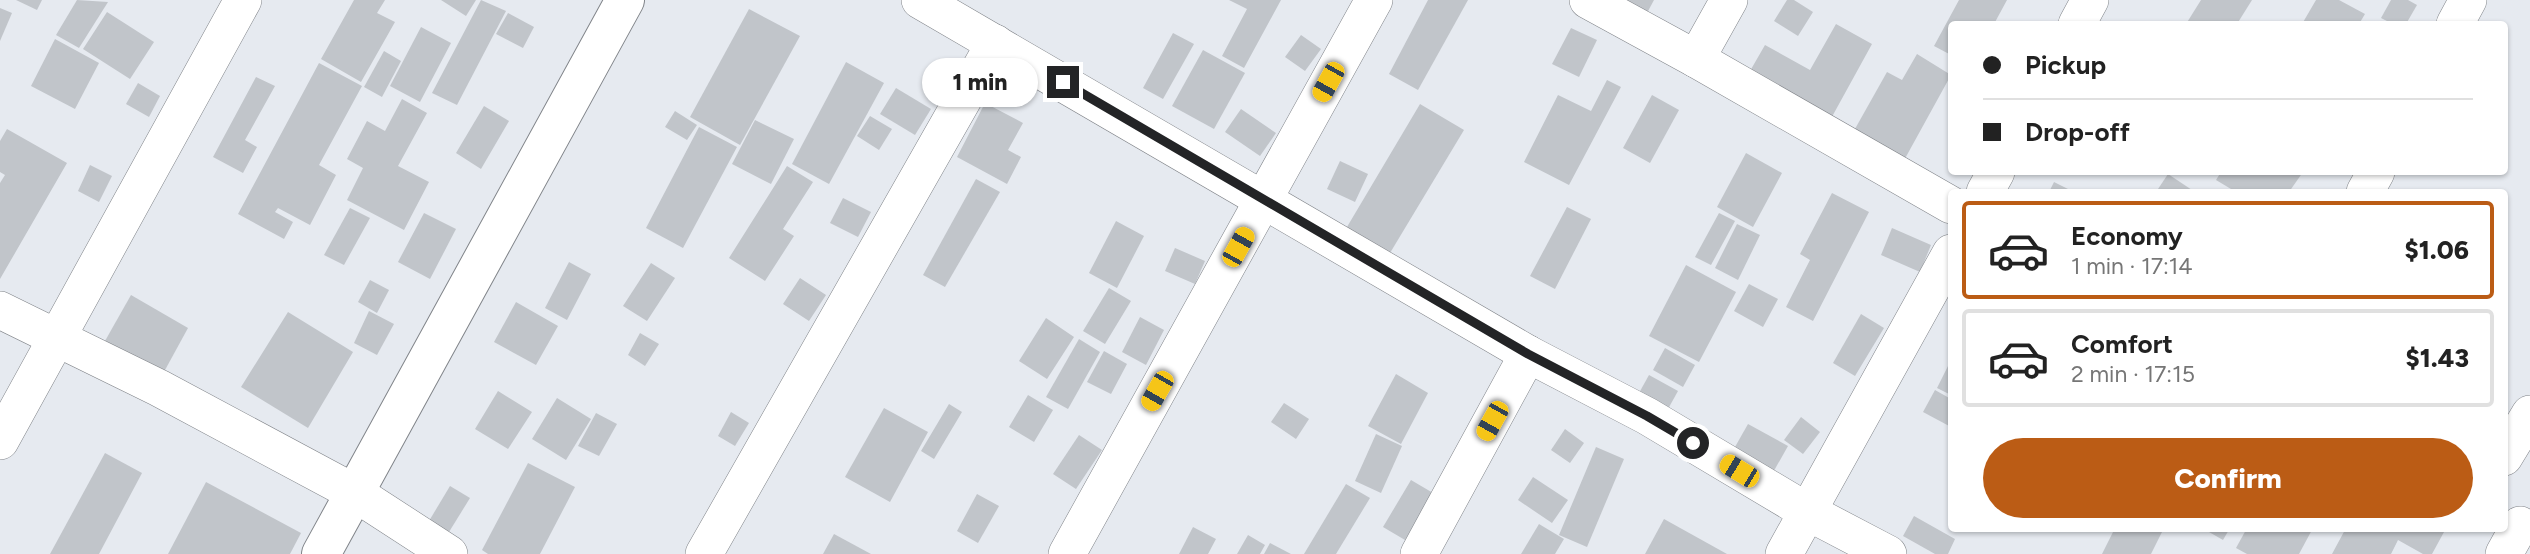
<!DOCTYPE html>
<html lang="en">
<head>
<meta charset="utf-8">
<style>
  :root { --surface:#fff; --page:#f6f6f6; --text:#222; --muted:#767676; --line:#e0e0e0; --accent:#bb5c15 }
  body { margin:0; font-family:Figtree,sans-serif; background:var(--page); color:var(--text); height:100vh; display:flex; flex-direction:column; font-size:26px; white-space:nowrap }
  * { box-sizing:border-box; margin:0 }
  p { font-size:23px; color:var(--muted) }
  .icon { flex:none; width:38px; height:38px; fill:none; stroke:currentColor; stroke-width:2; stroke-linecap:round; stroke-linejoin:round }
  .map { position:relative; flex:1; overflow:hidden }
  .panel { position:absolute; left:1948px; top:189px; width:560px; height:343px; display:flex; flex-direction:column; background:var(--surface); border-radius:7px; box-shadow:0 2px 5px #0004 }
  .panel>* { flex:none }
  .banner { position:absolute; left:1948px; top:21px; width:560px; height:154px; border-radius:7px; box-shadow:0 2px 5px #0004; display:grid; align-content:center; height:154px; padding:0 35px; background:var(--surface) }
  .end { position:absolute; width:32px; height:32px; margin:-16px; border:9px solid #232426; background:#fff; box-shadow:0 0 0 4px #fff }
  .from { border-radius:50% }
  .bubble { position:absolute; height:49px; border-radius:24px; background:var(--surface); box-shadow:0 2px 5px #0004; font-size:23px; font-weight:800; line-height:49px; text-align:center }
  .car { position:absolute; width:21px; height:42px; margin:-21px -10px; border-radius:9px; box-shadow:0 0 5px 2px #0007; background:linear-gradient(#f5c518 24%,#345 0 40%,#f5c518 0 76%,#345 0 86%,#f5c518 0) }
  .banner b { display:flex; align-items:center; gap:24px; height:66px; font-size:26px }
  .banner b+b { border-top:2px solid var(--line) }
  .banner i { width:18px; height:18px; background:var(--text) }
  ul { padding:12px 0 0; list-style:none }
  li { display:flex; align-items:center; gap:21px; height:98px; margin:0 14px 10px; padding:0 21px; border:4px solid var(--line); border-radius:7px }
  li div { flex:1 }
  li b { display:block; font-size:26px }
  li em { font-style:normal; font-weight:800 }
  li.current { border-color:var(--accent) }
  li>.icon { width:63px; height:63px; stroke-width:1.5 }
  .action { display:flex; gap:14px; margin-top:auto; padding:14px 35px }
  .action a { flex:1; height:80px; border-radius:42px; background:var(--accent); color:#fff; font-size:28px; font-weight:800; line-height:80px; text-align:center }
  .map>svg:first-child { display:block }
  .building { fill:#c1c5ca }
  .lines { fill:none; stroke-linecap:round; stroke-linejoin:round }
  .street-casing { stroke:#808489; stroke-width:38 }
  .secondary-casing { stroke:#808489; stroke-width:40 }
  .street { stroke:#fff; stroke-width:37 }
  .secondary { stroke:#fff; stroke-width:38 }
  .route { stroke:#232426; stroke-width:9 }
</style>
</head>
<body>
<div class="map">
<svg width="2530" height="554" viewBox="0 0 2530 554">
  <rect width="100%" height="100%" fill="#e6eaf0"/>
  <!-- building -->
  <g class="building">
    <path d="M16,0H42L37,10Z"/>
    <path d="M77,0L108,2L79,48L56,35Z"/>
    <path d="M354,0H385L377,13L395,22L361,82L321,59Z"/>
    <path d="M441,0H476L466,16Z"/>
    <path d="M481,0L506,11L457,105L432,93Z"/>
    <path d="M1229,0H1281L1244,68L1222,56L1247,9Z"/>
    <path d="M1428,0H1468L1418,90L1389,74Z"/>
    <path d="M1592,0H1654L1640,26Z"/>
    <path d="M1787,0H1794L1813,12L1798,36L1774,21Z"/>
    <path d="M1959,0H2007L1994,24H1951V55L1934,46Z"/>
    <path d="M2201,0H2252L2237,24H2186Z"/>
    <path d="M2316,0H2339L2365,14L2359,24H2302Z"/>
    <path d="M2391,0H2408L2417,5L2406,24H2393L2381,18Z"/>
    <path d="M0,8L12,13L0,41Z"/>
    <path d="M749,9L800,36L740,145L690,117Z"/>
    <path d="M107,12L154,42L130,79L83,49Z"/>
    <path d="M508,13L534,27L523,48L496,34Z"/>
    <path d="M1836,24L1872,44L1828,124L1746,78L1765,45L1810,70Z"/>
    <path d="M421,27L451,43L420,102L390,86Z"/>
    <path d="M1571,28L1597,40L1579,77L1552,64Z"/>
    <path d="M1173,33L1194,44L1163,99L1143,88Z"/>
    <path d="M1301,35L1321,49L1305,71L1285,57Z"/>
    <path d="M55,39L99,63L75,109L31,86Z"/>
    <path d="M1203,50L1245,73L1214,129L1172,106Z"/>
    <path d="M384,51L401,61L382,97L364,87Z"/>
    <path d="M1917,54L1951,75L1902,164L1851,136L1887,72L1902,80Z"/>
    <path d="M846,62L884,83L829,184L792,164Z"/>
    <path d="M319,63L362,86L319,165L336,175L310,225L278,208L275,212L293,222L284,239L238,214Z"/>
    <path d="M256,77L275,86L245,140L257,147L243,173L213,157Z"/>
    <path d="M1607,80L1621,87L1569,185L1524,162L1558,95L1591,111Z"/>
    <path d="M138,83L160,96L149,117L126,104Z"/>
    <path d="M896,88L931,109L915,135L880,114Z"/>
    <path d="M1652,95L1679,110L1650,163L1623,148Z"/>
    <path d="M402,99L427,113L398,166L429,182L404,230L347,200L363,168L347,159L367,121L385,131Z"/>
    <path d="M985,103L1023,123L1008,150L1021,157L1007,184L957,157Z"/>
    <path d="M1420,104L1464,130L1387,258L1344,232Z"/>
    <path d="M484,106L509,121L481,169L456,153Z"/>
    <path d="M1241,109L1276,133L1260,156L1225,132Z"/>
    <path d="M675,111L697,125L687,140L665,127Z"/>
    <path d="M870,116L892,129L879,150L857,136Z"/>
    <path d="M755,120L794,139L771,184L732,164Z"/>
    <path d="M699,127L737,147L683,248L646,228Z"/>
    <path d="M7,129L67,163L0,279V183L5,175L0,172V141Z"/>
    <path d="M1746,153L1782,173L1753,227L1717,207Z"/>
    <path d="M1340,161L1368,174L1355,202L1327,189Z"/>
    <path d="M90,165L112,176L99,202L78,191Z"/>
    <path d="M787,166L813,182L783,229L794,236L765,281L729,258Z"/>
    <path d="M2221,172H2303L2289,192H2236L2216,180Z"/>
    <path d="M2168,174L2195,192H2163L2158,189Z"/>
    <path d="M976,179L1000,192L945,287L923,275Z"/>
    <path d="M2054,182L2074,192H2049Z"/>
    <path d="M1832,193L1869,212L1813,321L1786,307L1810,260L1800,254Z"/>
    <path d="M843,198L871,212L858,237L830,223Z"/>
    <path d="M1567,207L1591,219L1555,289L1530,276Z"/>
    <path d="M350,208L370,218L344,265L324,255Z"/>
    <path d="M424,213L456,229L430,279L398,262Z"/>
    <path d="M1719,213L1735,221L1711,265L1695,257Z"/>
    <path d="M1116,221L1144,236L1117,288L1089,273Z"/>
    <path d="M1737,224L1760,235L1738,280L1715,268Z"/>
    <path d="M1892,228L1931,245L1920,272L1881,255Z"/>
    <path d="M1175,248L1205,261L1195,284L1165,271Z"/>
    <path d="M569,262L591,274L567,320L545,308Z"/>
    <path d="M651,263L675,278L647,321L623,306Z"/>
    <path d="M1686,265L1736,292L1699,362L1649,336Z"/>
    <path d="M800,278L826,295L809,321L783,304Z"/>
    <path d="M370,280L389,290L377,313L358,302Z"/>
    <path d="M1749,284L1778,299L1763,327L1734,311Z"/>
    <path d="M1109,288L1131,301L1105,344L1083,331Z"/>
    <path d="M131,295L188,328L159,381L101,348Z"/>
    <path d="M516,302L558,326L536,365L494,342Z"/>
    <path d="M369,311L394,324L377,355L354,343Z"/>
    <path d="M288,312L353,352L308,428L241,387Z"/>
    <path d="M1861,314L1884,328L1855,376L1833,363Z"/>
    <path d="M1140,317L1164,330L1146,365L1122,352Z"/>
    <path d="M1046,318L1074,337L1047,379L1019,361Z"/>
    <path d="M640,333L659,344L645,366L628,355Z"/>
    <path d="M1079,339L1100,352L1068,409L1046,397Z"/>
    <path d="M1665,348L1695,365L1683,387L1653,370Z"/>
    <path d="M1104,351L1127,364L1111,394L1087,382Z"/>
    <path d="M1951,360V395L1937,388Z"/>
    <path d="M1396,374L1428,393L1401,444L1368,426Z"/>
    <path d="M1649,375L1678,391L1668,409L1639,393Z"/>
    <path d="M1935,390L1951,399V427L1923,412Z"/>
    <path d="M498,391L532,412L508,449L475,429Z"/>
    <path d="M1028,395L1053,410L1034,442L1009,427Z"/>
    <path d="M557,398L591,419L566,460L532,439Z"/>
    <path d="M1284,403L1309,419L1296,439L1271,422Z"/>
    <path d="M949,404L962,412L934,459L921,451Z"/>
    <path d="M884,408L928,432L890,502L845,477Z"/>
    <path d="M731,412L749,423L735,446L718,436Z"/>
    <path d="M596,413L617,424L599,456L578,446Z"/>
    <path d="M1801,417L1820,432L1803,454L1784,440Z"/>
    <path d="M1748,424L1788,446L1771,476L1731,454Z"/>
    <path d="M1565,429L1584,443L1570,463L1551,450Z"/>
    <path d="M1376,434L1402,446L1381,493L1355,481Z"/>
    <path d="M1079,435L1102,450L1076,489L1053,474Z"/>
    <path d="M1596,447L1624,459L1587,547L1559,535Z"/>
    <path d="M105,453L142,473L99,554H50Z"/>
    <path d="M528,463L575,487L540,554H488L482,550Z"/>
    <path d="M1533,477L1568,500L1552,523L1518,500Z"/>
    <path d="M1411,480L1433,493L1405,540L1383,527Z"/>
    <path d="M206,482L301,533L290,554H168Z"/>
    <path d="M1346,484L1370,498L1336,554H1304Z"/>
    <path d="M450,486L470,498L449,532L429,521Z"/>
    <path d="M977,494L999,506L978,543L957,531Z"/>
    <path d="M1914,516L1955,539L1948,554H1935L1903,536Z"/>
    <path d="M1664,519L1727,554H1645Z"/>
    <path d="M1539,524L1564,539L1555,554H1521Z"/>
    <path d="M1193,527L1216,539L1208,554H1179Z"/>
    <path d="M2115,528H2164L2151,554H2102Z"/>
    <path d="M2202,528H2230L2223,540Z"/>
    <path d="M2247,528H2313L2299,554H2247L2236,548Z"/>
    <path d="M2346,528H2438L2444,532L2432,554H2423L2398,540L2391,554H2332Z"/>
    <path d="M834,534L871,554H823Z"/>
    <path d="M1248,535L1265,545L1260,554H1237Z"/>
    <path d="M1270,543L1291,554H1264Z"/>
  </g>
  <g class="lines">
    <defs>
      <g id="street">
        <path d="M920,0L1528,354L1647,416L1808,512L1888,554"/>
        <path d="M1588,0L1696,59L1951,205"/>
        <path d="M2077,24L2090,0"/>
        <path d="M2455,24L2468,0"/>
        <path d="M1696,59L1729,0"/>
        <path d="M1985,192L1996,172"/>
        <path d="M2365,192L2376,172"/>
        <path d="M0,310L159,388L355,493L449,554"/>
        <path d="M0,441L243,0"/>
        <path d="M2504,457L2530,414"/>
        <path d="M704,554L995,43"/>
        <path d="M1067,554L1374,0"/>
        <path d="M1419,554L1528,354"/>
        <path d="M1784,554L1951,253"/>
        <path d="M2504,554L2520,525"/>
      </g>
      <path id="secondary" d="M321,554L625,0"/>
    </defs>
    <!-- street casing -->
    <use href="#street" class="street-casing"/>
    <!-- secondary casing -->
    <use href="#secondary" class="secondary-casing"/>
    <!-- street -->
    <use href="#street" class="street"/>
    <!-- secondary -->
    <use href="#secondary" class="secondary"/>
  </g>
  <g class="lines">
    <!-- route -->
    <path class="route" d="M1063,82L1528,354L1647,416L1693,443"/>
  </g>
</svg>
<i class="end from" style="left:1693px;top:443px"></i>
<i class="end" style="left:1063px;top:82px"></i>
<div class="bubble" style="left:922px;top:58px;width:116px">1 min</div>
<i class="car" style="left:1328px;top:82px;rotate:209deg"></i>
<i class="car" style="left:1238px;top:247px;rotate:29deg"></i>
<i class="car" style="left:1157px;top:391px;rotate:210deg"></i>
<i class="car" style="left:1492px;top:421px;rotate:209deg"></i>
<i class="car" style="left:1739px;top:471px;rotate:301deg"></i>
<div class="banner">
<b><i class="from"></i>Pickup</b>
<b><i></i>Drop-off</b>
</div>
<section class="panel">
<ul>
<li class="current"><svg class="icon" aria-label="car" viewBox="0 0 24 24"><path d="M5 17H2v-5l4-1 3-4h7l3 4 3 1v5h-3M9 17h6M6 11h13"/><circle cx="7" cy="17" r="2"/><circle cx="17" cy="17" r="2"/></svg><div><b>Economy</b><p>1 min · 17:14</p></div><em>$1.06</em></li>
<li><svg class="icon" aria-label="car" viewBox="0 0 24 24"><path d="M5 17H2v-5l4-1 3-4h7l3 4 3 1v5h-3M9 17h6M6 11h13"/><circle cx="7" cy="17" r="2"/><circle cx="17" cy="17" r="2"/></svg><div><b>Comfort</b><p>2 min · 17:15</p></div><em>$1.43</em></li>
</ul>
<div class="action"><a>Confirm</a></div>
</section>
</div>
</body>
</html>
